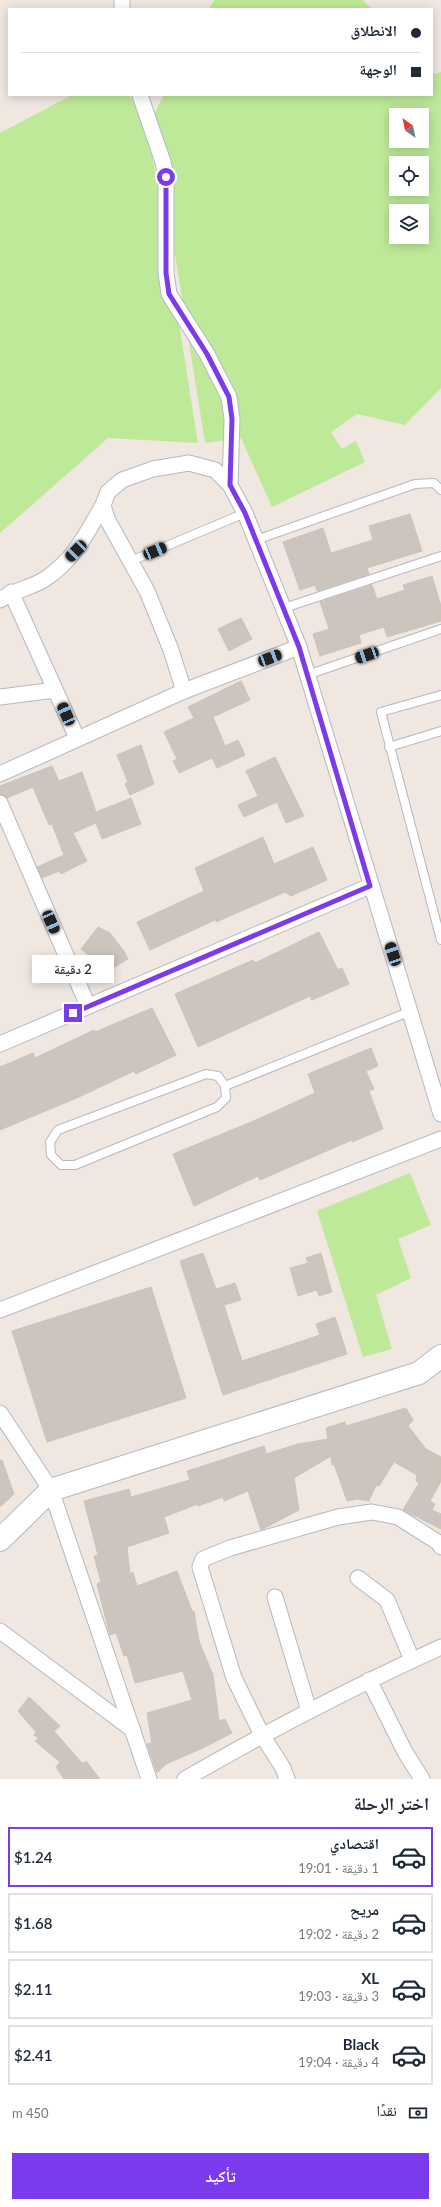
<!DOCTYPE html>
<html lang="ar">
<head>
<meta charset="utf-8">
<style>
  :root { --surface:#fff; --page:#f6f6f7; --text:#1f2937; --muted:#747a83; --line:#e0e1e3; --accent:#7c3aed }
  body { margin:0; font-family:Lato,"Noto Naskh Arabic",sans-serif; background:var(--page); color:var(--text); direction:rtl; height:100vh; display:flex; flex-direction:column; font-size:15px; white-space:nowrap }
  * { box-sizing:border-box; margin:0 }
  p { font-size:13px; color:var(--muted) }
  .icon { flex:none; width:22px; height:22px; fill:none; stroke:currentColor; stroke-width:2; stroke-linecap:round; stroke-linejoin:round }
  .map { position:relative; height:1779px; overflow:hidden; direction:ltr }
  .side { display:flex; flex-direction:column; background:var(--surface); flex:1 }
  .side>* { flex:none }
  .banner { position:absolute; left:8px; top:8px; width:425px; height:88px; border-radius:0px; box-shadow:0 2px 10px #0003; direction:rtl; display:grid; align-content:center; height:88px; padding:0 12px; background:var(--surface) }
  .needle { width:26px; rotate:327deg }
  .buttons { position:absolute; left:389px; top:108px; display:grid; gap:8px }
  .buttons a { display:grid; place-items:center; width:40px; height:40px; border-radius:0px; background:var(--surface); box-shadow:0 2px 10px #0003; font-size:20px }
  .end { position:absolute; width:18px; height:18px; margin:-9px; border:5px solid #7c3aed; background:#fff; box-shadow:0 0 0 2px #fff }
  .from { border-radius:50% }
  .bubble { position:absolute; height:28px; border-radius:0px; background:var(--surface); box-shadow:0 2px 10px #0003; font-size:13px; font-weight:600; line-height:28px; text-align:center; direction:rtl }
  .car { position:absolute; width:12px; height:24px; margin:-12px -6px; border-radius:5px; box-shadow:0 0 3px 1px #0007; background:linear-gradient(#222 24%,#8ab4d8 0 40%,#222 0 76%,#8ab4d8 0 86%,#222 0) }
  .banner b { display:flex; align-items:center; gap:14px; height:38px; font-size:15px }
  .banner b+b { border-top:1px solid var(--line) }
  .banner i { width:10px; height:10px; background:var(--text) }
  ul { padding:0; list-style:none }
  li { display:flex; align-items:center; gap:12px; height:60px; margin:0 8px 6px; padding:0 4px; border:2px solid var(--line); border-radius:0px }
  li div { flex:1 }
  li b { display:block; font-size:15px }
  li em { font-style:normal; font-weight:600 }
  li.on { border-color:var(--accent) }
  li>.icon { width:36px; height:36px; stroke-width:1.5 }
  h2 { padding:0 12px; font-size:18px; line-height:48px }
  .pay { display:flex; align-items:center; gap:10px; height:44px; padding:0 12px; font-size:15px }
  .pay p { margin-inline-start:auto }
  .action { display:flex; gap:8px; margin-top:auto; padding:8px 12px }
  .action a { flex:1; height:46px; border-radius:0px; background:var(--accent); color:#fff; font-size:16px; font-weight:600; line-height:46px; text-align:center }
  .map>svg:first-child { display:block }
  .green { fill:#bee999; fill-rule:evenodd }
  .building { fill:#cbc5be; stroke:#ccc3b9 }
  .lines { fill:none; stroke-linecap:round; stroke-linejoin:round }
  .lane-casing { stroke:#b4b8c2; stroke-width:10 }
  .street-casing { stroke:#b4b8c2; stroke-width:17 }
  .secondary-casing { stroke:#b4b8c2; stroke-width:24 }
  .lane { stroke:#fff; stroke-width:8 }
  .street { stroke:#fff; stroke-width:15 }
  .secondary { stroke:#fff; stroke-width:22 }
  .route { stroke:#7c3aed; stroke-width:5 }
</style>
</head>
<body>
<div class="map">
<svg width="441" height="1779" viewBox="0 0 441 1779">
  <rect width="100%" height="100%" fill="#f0e7e0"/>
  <!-- green -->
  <g class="green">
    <path d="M214,0H363L372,9H209Z"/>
    <path d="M432,72L435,74L441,72V388L405,425L357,414L331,432L342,449L356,441L365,462L272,507L241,438L205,443L153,116L164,95H432ZM396,115H422V141H396ZM396,163H422V189H396ZM396,211H422V237H396Z"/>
    <path d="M72,95H128L146,116L198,443L108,438L0,533V133Z"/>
    <path d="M410,1173L431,1225L398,1239L411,1278L376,1295L392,1349L363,1357L317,1211Z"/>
  </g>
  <!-- building -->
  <g class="building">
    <path d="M410,514L422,551L367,568L369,574L317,591L315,585L300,590L283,542L323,528L331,553L373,540L369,526Z"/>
    <path d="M432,576L441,606V621L387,637L384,627L359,635L361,643L320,656L313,634L329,629L320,602L372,585L377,599L405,590L403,585Z"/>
    <path d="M241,618L252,639L229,651L218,629Z"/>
    <path d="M241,681L250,700L213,717L225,746L238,740L245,755L217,768L212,758L179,773L173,761L177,759L164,732L194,718L188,707Z"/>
    <path d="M141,745L154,784L130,795L125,784L128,782L117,755Z"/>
    <path d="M275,757L304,816L286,823L277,802L244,817L238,805L258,796L246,771Z"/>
    <path d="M52,766L59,781L82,772L96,812L131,798L141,824L102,839L96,823L73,833L87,861L61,874L59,871L42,878L37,867L64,855L52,824L49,825L33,787L7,798L0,794V786Z"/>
    <path d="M263,837L274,864L313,847L327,880L291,896L285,892L216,922L215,920L150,950L137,922L204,891L195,868Z"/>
    <path d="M98,927L110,933L124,951L128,959L108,971L81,949Z"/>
    <path d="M319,932L338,970L342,968L349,984L312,1000L310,996L198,1047L175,994L253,960L255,963Z"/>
    <path d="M152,1008L176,1055L136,1074L134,1071L79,1097L0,1130V1067L33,1053L35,1058L94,1030L95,1032Z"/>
    <path d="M371,1048L378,1066L366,1071L374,1089L369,1091L383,1129L352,1142V1140L260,1180L258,1176L194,1206L173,1154L256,1120L315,1093L308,1074Z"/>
    <path d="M203,1253L216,1289L235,1283L241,1300L224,1305L242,1361L320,1335L316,1324L335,1317L347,1354L223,1395L180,1261Z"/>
    <path d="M321,1253L332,1292L319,1296L317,1290L298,1296L290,1268L308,1263L306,1258Z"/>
    <path d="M151,1287L186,1398L47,1442L12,1331Z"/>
    <path d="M406,1408L413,1420L408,1426L426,1449L441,1457V1481L430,1501L435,1504L432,1510L441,1514V1529L403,1510L419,1483L416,1481L417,1475L394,1462L379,1486L376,1485L369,1501L357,1499L347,1501L334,1464L332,1465L331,1456L294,1478L299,1510L261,1530L248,1491L224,1501L223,1497L198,1506V1504L164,1517L169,1533L127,1547L130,1574L133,1572L137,1586L177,1571L192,1611H194L199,1641L213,1675L219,1721L225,1719L232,1733L203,1748L166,1764L157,1773L147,1744L152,1743L147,1713L192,1700L183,1671L135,1683L127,1655L124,1656L116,1633L110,1635L109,1632L97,1584L101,1582L94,1556L98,1555L84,1501L129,1489L131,1497L190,1480L187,1471L212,1463L264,1446L266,1454L298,1444L328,1439L326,1428L345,1422L346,1426Z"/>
    <path d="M0,1460H2L14,1494L0,1507Z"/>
    <path d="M29,1697L60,1726L54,1731L83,1764L86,1761L100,1779H64L56,1767L60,1762L35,1741L39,1738L34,1735L36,1732L18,1711Z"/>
  </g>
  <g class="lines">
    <defs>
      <g id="lane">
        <path d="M256,540L415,484L434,483L441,490"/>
        <path d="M131,561L245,513"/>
        <path d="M284,608L441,556"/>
        <path d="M307,675L441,629"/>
        <path d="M441,695L381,712L441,940"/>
        <path d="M389,747L441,731"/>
        <path d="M206,1074L218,1076L225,1086L226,1098L217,1107L75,1165H61L51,1155L50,1142L58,1130Z"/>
        <path d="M225,1086L411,1011"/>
      </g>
      <g id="street">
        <path d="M122,0V9"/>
        <path d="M140,95L163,162L166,177V273L169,294L207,354L229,397L232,419L230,485"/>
        <path d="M11,592L77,738"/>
        <path d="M0,600C14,590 31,588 45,579C73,561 87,533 103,505"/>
        <path d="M184,691L171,650L147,591L107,519L103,505L108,492L122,480L153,469L189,463L215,470L230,485L245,513L299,647L441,1114"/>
        <path d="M0,697L55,690"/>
        <path d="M0,774L184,691L299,647"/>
        <path d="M0,803L88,1006"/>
        <path d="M0,1044L370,886"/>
        <path d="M0,1310L441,1139"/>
        <path d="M0,1413L51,1490L149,1779"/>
        <path d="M358,1578L387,1600L412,1660"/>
        <path d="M275,1597L309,1711"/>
        <path d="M0,1631L133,1730"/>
        <path d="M369,1680L405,1752L422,1779"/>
        <path d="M185,1779C268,1731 353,1687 441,1647"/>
        <path d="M287,1779L283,1768L262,1735L234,1678L200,1567L203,1559L230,1548L338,1517L372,1512L398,1517L439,1543L441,1547"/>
      </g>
      <path id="secondary" d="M0,1540L51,1490L419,1373L441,1356"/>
    </defs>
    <!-- lane casing -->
    <use href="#lane" class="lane-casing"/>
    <!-- street casing -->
    <use href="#street" class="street-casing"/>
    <!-- secondary casing -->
    <use href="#secondary" class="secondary-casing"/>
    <!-- lane -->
    <use href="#lane" class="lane"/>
    <!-- street -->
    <use href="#street" class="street"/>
    <!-- secondary -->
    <use href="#secondary" class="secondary"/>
  </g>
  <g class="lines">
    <!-- route -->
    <path class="route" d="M73,1013L370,886L299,647L245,513L230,485L232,419L229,397L207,354L169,294L166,273V177"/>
  </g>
</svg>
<div class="buttons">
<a><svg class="needle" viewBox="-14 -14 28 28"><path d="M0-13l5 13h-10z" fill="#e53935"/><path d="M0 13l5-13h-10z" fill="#747a83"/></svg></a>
<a><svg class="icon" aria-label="locate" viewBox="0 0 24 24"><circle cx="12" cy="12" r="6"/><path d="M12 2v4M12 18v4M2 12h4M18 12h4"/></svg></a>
<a><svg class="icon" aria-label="layers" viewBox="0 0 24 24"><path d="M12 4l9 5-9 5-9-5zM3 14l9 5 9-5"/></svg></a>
</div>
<i class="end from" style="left:166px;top:177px"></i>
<i class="end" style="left:73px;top:1013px"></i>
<div class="bubble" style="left:32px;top:955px;width:82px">2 دقيقة</div>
<i class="car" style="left:76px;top:551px;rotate:225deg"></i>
<i class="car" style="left:155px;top:551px;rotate:67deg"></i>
<i class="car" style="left:367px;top:655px;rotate:251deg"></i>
<i class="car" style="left:270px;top:658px;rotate:69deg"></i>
<i class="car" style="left:66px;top:714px;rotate:336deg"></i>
<i class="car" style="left:51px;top:922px;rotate:156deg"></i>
<i class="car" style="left:393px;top:954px;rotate:342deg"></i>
<div class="banner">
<b><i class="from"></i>الانطلاق</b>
<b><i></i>الوجهة</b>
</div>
</div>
<section class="side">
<h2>اختر الرحلة</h2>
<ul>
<li class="on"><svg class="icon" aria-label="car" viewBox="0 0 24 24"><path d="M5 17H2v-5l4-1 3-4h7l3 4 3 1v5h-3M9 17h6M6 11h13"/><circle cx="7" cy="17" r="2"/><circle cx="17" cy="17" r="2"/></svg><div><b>اقتصادي</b><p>1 دقيقة · 19:01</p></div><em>$1.24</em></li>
<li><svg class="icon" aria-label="car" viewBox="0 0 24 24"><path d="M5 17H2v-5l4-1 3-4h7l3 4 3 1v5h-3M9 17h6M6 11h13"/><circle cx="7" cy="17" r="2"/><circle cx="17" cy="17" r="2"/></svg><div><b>مريح</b><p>2 دقيقة · 19:02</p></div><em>$1.68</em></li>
<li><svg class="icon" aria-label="car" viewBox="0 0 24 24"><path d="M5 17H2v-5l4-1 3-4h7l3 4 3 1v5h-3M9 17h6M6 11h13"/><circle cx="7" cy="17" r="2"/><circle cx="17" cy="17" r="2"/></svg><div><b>XL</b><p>3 دقيقة · 19:03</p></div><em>$2.11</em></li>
<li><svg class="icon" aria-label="car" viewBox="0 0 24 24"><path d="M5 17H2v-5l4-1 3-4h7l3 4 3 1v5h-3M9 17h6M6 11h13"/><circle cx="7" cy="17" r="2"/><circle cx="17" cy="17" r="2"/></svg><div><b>Black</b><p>4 دقيقة · 19:04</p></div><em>$2.41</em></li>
</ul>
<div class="pay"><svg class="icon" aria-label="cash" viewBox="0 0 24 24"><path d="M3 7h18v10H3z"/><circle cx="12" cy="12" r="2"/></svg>نقدًا<p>450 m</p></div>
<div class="action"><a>تأكيد</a></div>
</section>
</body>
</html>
